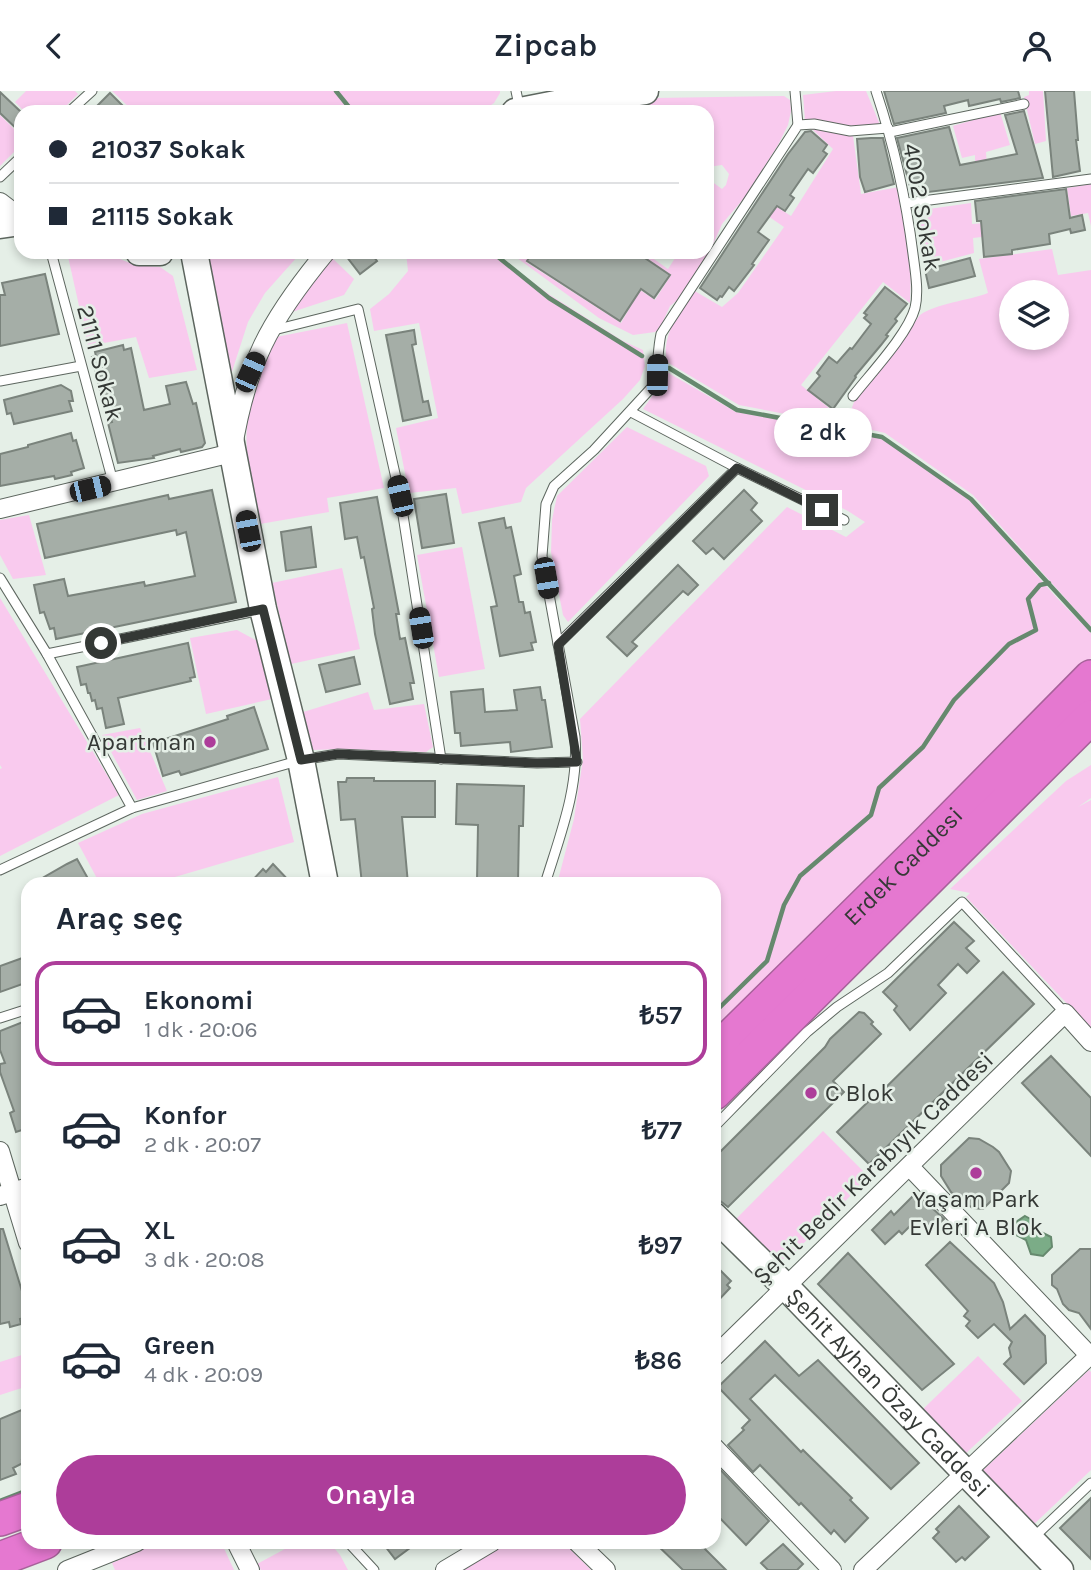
<!DOCTYPE html>
<html lang="tr">
<head>
<meta charset="utf-8">
<style>
  :root { --surface:#fff; --page:#f6f6f7; --text:#1f2937; --muted:#747a83; --line:#e0e1e3; --accent:#ad3d9a }
  body { margin:0; font-family:Karla,sans-serif; background:var(--page); color:var(--text); height:100vh; display:flex; flex-direction:column; font-size:26px; white-space:nowrap }
  * { box-sizing:border-box; margin:0 }
  p { font-size:23px; color:var(--muted) }
  .icon { flex:none; width:38px; height:38px; fill:none; stroke:currentColor; stroke-width:2; stroke-linecap:round; stroke-linejoin:round }
  .map { position:relative; flex:1; overflow:hidden }
  .side { position:absolute; left:21px; top:786px; width:700px; height:672px; display:flex; flex-direction:column; background:var(--surface); border-radius:21px; box-shadow:0 4px 10px #0003 }
  .side>* { flex:none }
  .banner { position:absolute; left:14px; top:14px; width:700px; height:154px; border-radius:21px; box-shadow:0 4px 10px #0003; display:grid; align-content:center; height:154px; padding:0 35px; background:var(--surface) }
  .buttons { position:absolute; left:999px; top:189px; display:grid; gap:14px }
  .buttons a { display:grid; place-items:center; width:70px; height:70px; border-radius:50%; background:var(--surface); box-shadow:0 4px 10px #0003; font-size:35px }
  .end { position:absolute; width:32px; height:32px; margin:-16px; border:9px solid #343835; background:#fff; box-shadow:0 0 0 4px #fff }
  .from { border-radius:50% }
  .bubble { position:absolute; height:49px; border-radius:24px; background:var(--surface); box-shadow:0 4px 10px #0003; font-size:23px; font-weight:600; line-height:49px; text-align:center }
  .car { position:absolute; width:21px; height:42px; margin:-21px -10px; border-radius:9px; box-shadow:0 0 5px 2px #0007; background:linear-gradient(#222 24%,#8ab4d8 0 40%,#222 0 76%,#8ab4d8 0 86%,#222 0) }
  .banner b { display:flex; align-items:center; gap:24px; height:66px; font-size:26px }
  .banner b+b { border-top:2px solid var(--line) }
  .banner i { width:18px; height:18px; background:var(--text) }
  ul { padding:0; list-style:none }
  li { display:flex; align-items:center; gap:21px; height:105px; margin:0 14px 10px; padding:0 21px; border:4px solid transparent; border-radius:21px }
  li div { flex:1 }
  li b { display:block; font-size:26px }
  li em { font-style:normal; font-weight:600 }
  li.active { border-color:var(--accent) }
  li>.icon { width:63px; height:63px; stroke-width:1.5 }
  h2 { padding:0 35px; font-size:32px; line-height:84px }
  .action { display:flex; gap:14px; margin-top:auto; padding:14px 35px }
  .action a { flex:1; height:80px; border-radius:42px; background:var(--accent); color:#fff; font-size:28px; font-weight:600; line-height:80px; text-align:center }
  header { display:flex; justify-content:space-between; align-items:center; height:91px; padding:0 35px; background:var(--surface); font-size:32px; font-weight:600 }
  .map>svg:first-child { display:block }
  .green { fill:#f9caee; fill-rule:evenodd }
  .water { fill:#7bac87; stroke:#66896e; stroke-width:2 }
  .lines { fill:none; stroke-linecap:round; stroke-linejoin:round }
  .stream { stroke:#66896e; stroke-width:4.5 }
  .building { fill:#a5aea7; stroke:#7a837c; stroke-width:2 }
  .lane-casing { stroke:#5d665f; stroke-width:11 }
  .street-casing { stroke:#5d665f; stroke-width:20 }
  .secondary-casing { stroke:#5d665f; stroke-width:29 }
  .highway-casing { stroke:#a7629a; stroke-width:36 }
  .lane { stroke:#fff; stroke-width:9 }
  .street { stroke:#fff; stroke-width:18 }
  .secondary { stroke:#fff; stroke-width:26 }
  .highway { stroke:#e578d0; stroke-width:33 }
  .route { stroke:#343835; stroke-width:9 }
  .poi-dot { fill:#ad3d9a; stroke:#e5efe7; stroke-width:2.5 }
  .labels { text-anchor:middle; stroke-width:5; stroke-linejoin:round; paint-order:stroke }
  .street-label { font-size:24px; fill:#343835; stroke:#e5efe7 }
  .poi-label { font-size:24px; fill:#343835; stroke:#e5efe7; text-anchor:end }
</style>
</head>
<body>
<header><svg class="icon" aria-label="back" viewBox="0 0 24 24"><path d="M15 5l-7 7 7 7"/></svg>Zipcab<svg class="icon" aria-label="person" viewBox="0 0 24 24"><circle cx="12" cy="8" r="4"/><path d="M4 21q1-7 8-7t8 7"/></svg></header>
<div class="map">
<svg width="1091" height="1479" viewBox="0 0 1091 1479">
  <rect width="100%" height="100%" fill="#e5efe7"/>
  <!-- green -->
  <g class="green">
    <path d="M26,0H75L78,3L60,21H25L15,11Z"/>
    <path d="M112,0H500V2L494,12L481,21H134Z"/>
    <path d="M836,0H866L880,34L871,37L805,29L803,4Z"/>
    <path d="M1029,0H1043L1046,50L1035,53L1024,6L1029,4Z"/>
    <path d="M784,5L790,9L791,20L788,34L778,54L745,106L722,133L710,160L680,207L670,215L660,237L655,241L633,244L599,227L509,161H531L526,171L621,232L636,206L566,161H584L655,209L671,184L638,161H644L668,178L679,161H707V128L714,116L707,105V87L722,98L726,94L729,83L722,74L707,76V21H565L655,7Z"/>
    <path d="M1000,21L1010,54L986,61L988,93L975,95V64L962,67L953,35Z"/>
    <path d="M0,24L21,45V54L0,75Z"/>
    <path d="M811,37L853,45L861,103L899,96L911,170L910,212L883,191L801,294L835,322L832,332L739,314L667,271C661,244 680,221 693,199L722,216L738,202L784,136L753,115L760,105L791,125L833,58Z"/>
    <path d="M1091,93V135L1088,122L1071,125L1067,97Z"/>
    <path d="M971,112L972,133L1014,130V142L973,147L974,162L925,175L915,120Z"/>
    <path d="M1052,158L1058,184L1091,179V536L973,404L885,342L846,333L854,311L920,224C937,212 967,210 988,202L979,168ZM1012,201H1057V247H1012Z"/>
    <path d="M67,161H102L135,174L160,176L173,185L197,279L149,287L136,246L88,255Z"/>
    <path d="M203,161H298V165L265,202L248,231L229,290Z"/>
    <path d="M406,161H492L550,204L623,250L643,259L645,275L640,289L623,308L526,397L521,411L462,423L456,397L409,402L396,337L438,327L419,232L374,240L370,218L389,203L408,180Z"/>
    <path d="M330,165L354,188L344,204L292,221L288,217Z"/>
    <path d="M347,232L384,397L327,407L329,421L260,433C254,402 244,368 247,336C250,305 261,276 271,247Z"/>
    <path d="M665,280L736,321L883,347L971,410L1056,506L1091,542V567L714,941V793H557L574,728L583,668L580,628L787,416L846,446L865,431L848,420L643,318L658,297Z"/>
    <path d="M627,336L706,375L709,385L568,531L563,524L551,461L552,429L557,405Z"/>
    <path d="M29,424L46,484L13,488L0,464V429Z"/>
    <path d="M462,456L485,578L439,586L417,464Z"/>
    <path d="M342,477L360,558L291,573L272,492Z"/>
    <path d="M0,507L119,704L0,765V678L2,677L0,674Z"/>
    <path d="M237,539L259,551L272,608L206,623L190,547Z"/>
    <path d="M368,601L374,619L424,613L433,656L426,661L340,658L312,659L300,622Z"/>
    <path d="M140,637L167,700L137,709L102,644Z"/>
    <path d="M1091,674V707L1078,716L1091,709V938L966,806L970,802L950,798L1066,690Z"/>
    <path d="M278,686L294,751L151,793H100L78,752L142,723Z"/>
    <path d="M823,1040L869,1086L789,1167L778,1169L735,1129Z"/>
    <path d="M28,1262V1295L0,1304V1271Z"/>
    <path d="M978,1265L1022,1310L964,1364L921,1320Z"/>
    <path d="M1089,1279L1091,1281V1379L1030,1437L979,1383Z"/>
    <path d="M159,1451H221L234,1479H115L112,1472Z"/>
    <path d="M298,1451H329L340,1464L348,1479H261L257,1473Z"/>
    <path d="M510,1451H563L591,1479H461Z"/>
  </g>
  <!-- water -->
  <path class="water" d="M1025,1125L1034,1130L1039,1140L1051,1146L1052,1156L1043,1165L1031,1163L1026,1149L1014,1143L1013,1133Z"/>
  <g class="lines">
    <!-- stream -->
    <g class="stream">
      <path d="M336,0L353,21"/>
      <path d="M492,161L549,207L642,265"/>
      <path d="M669,277L737,319L882,346L971,408L1091,539"/>
      <path d="M714,922L767,870L784,814L800,785L871,724L879,697L923,656L954,609L1009,553L1036,539L1028,508L1040,494L1049,492"/>
      <path d="M0,1410L28,1399"/>
    </g>
  </g>
  <!-- building -->
  <g class="building">
    <path d="M884,0H1018L1020,7L1001,11L1000,8L969,15L968,9L944,15L946,22L894,33Z"/>
    <path d="M1045,0H1074L1078,49H1076L1080,80L1053,86Z"/>
    <path d="M0,1L21,21V42L0,22Z"/>
    <path d="M110,2L129,21H91Z"/>
    <path d="M1024,20L1043,87L912,103L897,47L949,36L960,74L1017,63L1005,24Z"/>
    <path d="M811,40L827,54L823,60L827,63L813,82L808,78L790,104L794,107L785,120L777,115L758,141L769,149L752,173L754,174L734,200L729,196L722,206L720,205L717,209L700,197L788,63L805,41Z"/>
    <path d="M871,47H883L894,93L865,101L860,86L857,48Z"/>
    <path d="M1066,98L1070,127L1082,124L1085,139L1071,142L1070,138L1049,143L1050,153L1012,159V163L984,166L981,130H977L975,110Z"/>
    <path d="M343,161H370L377,170L360,183Z"/>
    <path d="M533,161H636L670,184L654,207L641,198L620,230L527,170Z"/>
    <path d="M970,167L975,185L929,197L925,179Z"/>
    <path d="M45,183L59,243L0,255V204H5L2,192Z"/>
    <path d="M885,196L907,213L895,228L897,230L886,244L888,245L881,254L855,285L856,286L833,318L808,299L820,285L817,282L829,266L837,272L850,257L852,258L871,233L864,227L867,224L864,222Z"/>
    <path d="M414,239L416,253L412,254L423,311L428,310L431,324L403,330L386,244Z"/>
    <path d="M123,254L124,259L131,257L144,319L170,313L166,295L186,291L193,313L196,312L205,352L202,356L181,361L180,358L153,365L154,367L118,372L108,332L112,331L105,306L102,307L92,266L96,265L95,261Z"/>
    <path d="M61,294L71,300L73,310H69L72,320L14,333L11,322L7,323L4,309Z"/>
    <path d="M71,342L73,350L76,349L84,377L71,381L72,384L55,388L54,385L0,395V363L28,356V354Z"/>
    <path d="M212,399L236,511L56,548L54,537L50,538L44,521L40,522L34,494L64,488L68,505L144,491L145,495L195,485L186,441L177,444L176,439L45,467L37,433L168,404L169,408Z"/>
    <path d="M744,399L757,412L751,419L762,430L724,468L713,457L706,463L693,450Z"/>
    <path d="M446,403L454,452L422,457L414,408Z"/>
    <path d="M377,406L399,523H396L400,548L405,547L414,592H410L413,608L390,613L375,543L372,518L374,517L364,466L361,467L357,446L345,448L340,412Z"/>
    <path d="M504,427L506,437L511,436L521,483L514,485L519,511H523L525,522L530,521L536,551L531,552L533,559L500,565L491,516L497,515L479,432Z"/>
    <path d="M311,436L316,476L286,480L281,441Z"/>
    <path d="M678,474L698,494L688,504L683,500L632,551L637,555L627,565L607,546Z"/>
    <path d="M188,552L195,586L190,587L191,590L118,607L124,633L106,637L102,617L97,618L95,609L92,610L90,602H88L86,593L81,594L77,576Z"/>
    <path d="M354,566L360,593L326,601L319,574Z"/>
    <path d="M540,596L542,609H545L552,656L511,661L510,651L461,655L460,642H455L451,601L483,598L485,621L517,619L514,599Z"/>
    <path d="M254,616L268,658L181,684L179,680L163,685L153,652L228,628L227,625Z"/>
    <path d="M347,687H374V690H435V726H402L408,793H362L355,728L341,729L338,691H346Z"/>
    <path d="M457,693L524,695L523,735H519L518,791L477,790L478,734L456,733Z"/>
    <path d="M77,768L91,793H32L67,773Z"/>
    <path d="M273,773L292,793H249L263,778L266,781Z"/>
    <path d="M954,831L974,850L966,857L979,870L967,882L958,873L938,894L946,902L910,939L894,919L897,915L883,901Z"/>
    <path d="M28,865V891L0,901V875Z"/>
    <path d="M1003,881L1034,913L869,1073L837,1041L872,1007L873,1009Z"/>
    <path d="M859,921L864,922L873,931L871,933L881,943L833,990L844,1001L728,1116L714,1105V1067L825,956L830,948Z"/>
    <path d="M28,929V1037L16,1041L10,1022L14,1020L0,981V973L5,972L0,959V940Z"/>
    <path d="M1051,965L1091,1007V1065L1022,992Z"/>
    <path d="M969,1047L979,1048L993,1056L999,1061L1011,1080L1009,1092L983,1118L973,1117L958,1108L951,1101L941,1085V1074Z"/>
    <path d="M916,1102L944,1128L929,1141L917,1128L902,1143L899,1140L885,1153L872,1139L891,1120L894,1124Z"/>
    <path d="M0,1138H3L25,1210L28,1209V1226L20,1228L21,1233L10,1236L9,1231L0,1233Z"/>
    <path d="M950,1151L994,1192L1003,1211L1010,1238L1025,1224L1045,1245L1046,1272L1024,1293L1004,1273L1011,1266L1009,1257L1012,1251L994,1233L978,1247L966,1235L970,1230L964,1225L968,1220L926,1174Z"/>
    <path d="M1080,1158H1091V1238L1079,1222L1069,1219L1063,1213L1057,1198L1052,1194V1184Z"/>
    <path d="M848,1162L954,1273L922,1299L818,1193Z"/>
    <path d="M714,1173L731,1190L727,1194L730,1197L714,1214Z"/>
    <path d="M765,1250L799,1285L818,1269L919,1372L891,1398L775,1284L750,1308L801,1361L803,1359L852,1407L850,1409L868,1427L845,1451L834,1439L831,1443L801,1412L799,1414L760,1374L753,1381L728,1354L744,1339L742,1337L750,1329L718,1296Z"/>
    <path d="M24,1318L28,1326V1367L22,1369L23,1372L13,1377L16,1383L0,1389V1328Z"/>
    <path d="M714,1372L769,1430L746,1454L714,1421Z"/>
    <path d="M1091,1407V1468L1060,1437Z"/>
    <path d="M959,1415L989,1446L965,1469L962,1466L956,1471L933,1447L939,1441L936,1438Z"/>
    <path d="M382,1451H418L395,1468Z"/>
    <path d="M654,1451H698L726,1479H683Z"/>
    <path d="M783,1453L803,1473L797,1479H768L761,1472Z"/>
  </g>
  <g class="lines">
    <defs>
      <g id="lane">
        <path d="M516,0L520,19"/>
        <path d="M795,0L798,34"/>
        <path d="M69,21L92,0"/>
        <path d="M890,41L1024,13"/>
        <path d="M0,86L21,66"/>
        <path d="M907,112L1091,88"/>
        <path d="M51,161L113,391"/>
        <path d="M274,239L358,218L400,405L441,668"/>
        <path d="M0,290L81,275"/>
        <path d="M853,305C871,282 908,243 915,217C919,200 915,179 913,163C906,107 894,54 876,0"/>
        <path d="M631,321L737,377L844,429"/>
        <path d="M0,487L47,563L132,717"/>
        <path d="M558,553L737,377"/>
        <path d="M47,563L261,519"/>
        <path d="M0,779L132,717L301,669L338,663L537,672L577,671"/>
        <path d="M545,793C560,744 579,698 575,646L542,465L546,413L554,395L594,359L653,295C659,278 657,261 661,243L798,34L814,33L850,40L888,37"/>
        <path d="M0,927L28,918"/>
        <path d="M714,1036L807,941L837,916L888,882L962,811L1065,922"/>
        <path d="M1034,1446L1091,1392"/>
        <path d="M348,1451L374,1479"/>
      </g>
      <g id="street">
        <path d="M0,111L21,127"/>
        <path d="M0,418L232,362C246,273 269,230 326,161"/>
        <path d="M0,1060L28,1152"/>
        <path d="M910,1076L1091,1266"/>
        <path d="M0,1105L28,1096"/>
        <path d="M714,1266L1065,922L1091,951"/>
        <path d="M714,1356L832,1479"/>
        <path d="M236,1451L250,1479"/>
        <path d="M577,1451L606,1479"/>
        <path d="M67,1479L137,1451"/>
        <path d="M445,1479L492,1451"/>
        <path d="M863,1479L1091,1263"/>
      </g>
      <g id="secondary">
        <path d="M515,21L566,11L645,0"/>
        <path d="M0,134L21,131"/>
        <path d="M139,161H160"/>
        <path d="M194,161L263,518L301,669L325,793"/>
        <path id="s1" d="M714,1125L786,1196L1060,1479"/>
      </g>
      <g id="highway">
        <path id="s2" d="M714,962L925,754L1091,586"/>
        <path d="M714,1002L1091,626"/>
        <path d="M0,1428L28,1418"/>
        <path d="M0,1468L45,1451"/>
      </g>
    </defs>
    <!-- lane casing -->
    <use href="#lane" class="lane-casing"/>
    <!-- street casing -->
    <use href="#street" class="street-casing"/>
    <!-- secondary casing -->
    <use href="#secondary" class="secondary-casing"/>
    <!-- highway casing -->
    <use href="#highway" class="highway-casing"/>
    <!-- lane -->
    <use href="#lane" class="lane"/>
    <!-- street -->
    <use href="#street" class="street"/>
    <!-- secondary -->
    <use href="#secondary" class="secondary"/>
    <!-- highway -->
    <use href="#highway" class="highway"/>
  </g>
  <g class="lines">
    <!-- route -->
    <path class="route" d="M101,552L263,518L301,669L338,663L537,672L577,671L558,554L737,377L822,419"/>
  </g>
  <!-- markers -->
  <g class="poi-dot">
    <circle cx="210" cy="651" r="7"/>
    <circle cx="811" cy="1002" r="7"/>
    <circle cx="976" cy="1082" r="7"/>
  </g>
  <g class="labels">
    <!-- street labels -->
    <g class="street-label">
      <text transform="translate(922 116) rotate(80)" y="8">4002 Sokak</text>
      <text transform="translate(100 272) rotate(75)" y="8">21111 Sokak</text>
      <text dy="8" stroke="none"><textPath href="#s2" startOffset="266">Erdek Caddesi</textPath></text>
      <text transform="translate(873 1077) rotate(-44)" y="8">Şehit Bedir Karabıyık Caddesi</text>
      <text dy="8" stroke="none"><textPath href="#s1" startOffset="248">Şehit Ayhan Özay Caddesi</textPath></text>
    </g>
    <!-- poi labels -->
    <g class="poi-label">
      <text x="196" y="659">Apartman</text>
      <text x="825" y="1010" text-anchor="start">C Blok</text>
      <text x="976" y="1116" text-anchor="middle">Yaşam Park<tspan x="976" dy="28">Evleri A Blok</tspan></text>
    </g>
  </g>
</svg>
<div class="buttons">
<a><svg class="icon" aria-label="layers" viewBox="0 0 24 24"><path d="M12 4l9 5-9 5-9-5zM3 14l9 5 9-5"/></svg></a>
</div>
<i class="end from" style="left:101px;top:552px"></i>
<i class="end" style="left:822px;top:419px"></i>
<div class="bubble" style="left:774px;top:317px;width:98px">2 dk</div>
<i class="car" style="left:250px;top:281px;rotate:24deg"></i>
<i class="car" style="left:657px;top:284px;rotate:1deg"></i>
<i class="car" style="left:90px;top:398px;rotate:77deg"></i>
<i class="car" style="left:400px;top:405px;rotate:347deg"></i>
<i class="car" style="left:248px;top:440px;rotate:349deg"></i>
<i class="car" style="left:546px;top:487px;rotate:170deg"></i>
<i class="car" style="left:421px;top:537px;rotate:351deg"></i>
<div class="banner">
<b><i class="from"></i>21037 Sokak</b>
<b><i></i>21115 Sokak</b>
</div>
<section class="side">
<h2>Araç seç</h2>
<ul>
<li class="active"><svg class="icon" aria-label="car" viewBox="0 0 24 24"><path d="M5 17H2v-5l4-1 3-4h7l3 4 3 1v5h-3M9 17h6M6 11h13"/><circle cx="7" cy="17" r="2"/><circle cx="17" cy="17" r="2"/></svg><div><b>Ekonomi</b><p>1 dk · 20:06</p></div><em>₺57</em></li>
<li><svg class="icon" aria-label="car" viewBox="0 0 24 24"><path d="M5 17H2v-5l4-1 3-4h7l3 4 3 1v5h-3M9 17h6M6 11h13"/><circle cx="7" cy="17" r="2"/><circle cx="17" cy="17" r="2"/></svg><div><b>Konfor</b><p>2 dk · 20:07</p></div><em>₺77</em></li>
<li><svg class="icon" aria-label="car" viewBox="0 0 24 24"><path d="M5 17H2v-5l4-1 3-4h7l3 4 3 1v5h-3M9 17h6M6 11h13"/><circle cx="7" cy="17" r="2"/><circle cx="17" cy="17" r="2"/></svg><div><b>XL</b><p>3 dk · 20:08</p></div><em>₺97</em></li>
<li><svg class="icon" aria-label="car" viewBox="0 0 24 24"><path d="M5 17H2v-5l4-1 3-4h7l3 4 3 1v5h-3M9 17h6M6 11h13"/><circle cx="7" cy="17" r="2"/><circle cx="17" cy="17" r="2"/></svg><div><b>Green</b><p>4 dk · 20:09</p></div><em>₺86</em></li>
</ul>
<div class="action"><a>Onayla</a></div>
</section>
</div>
</body>
</html>
